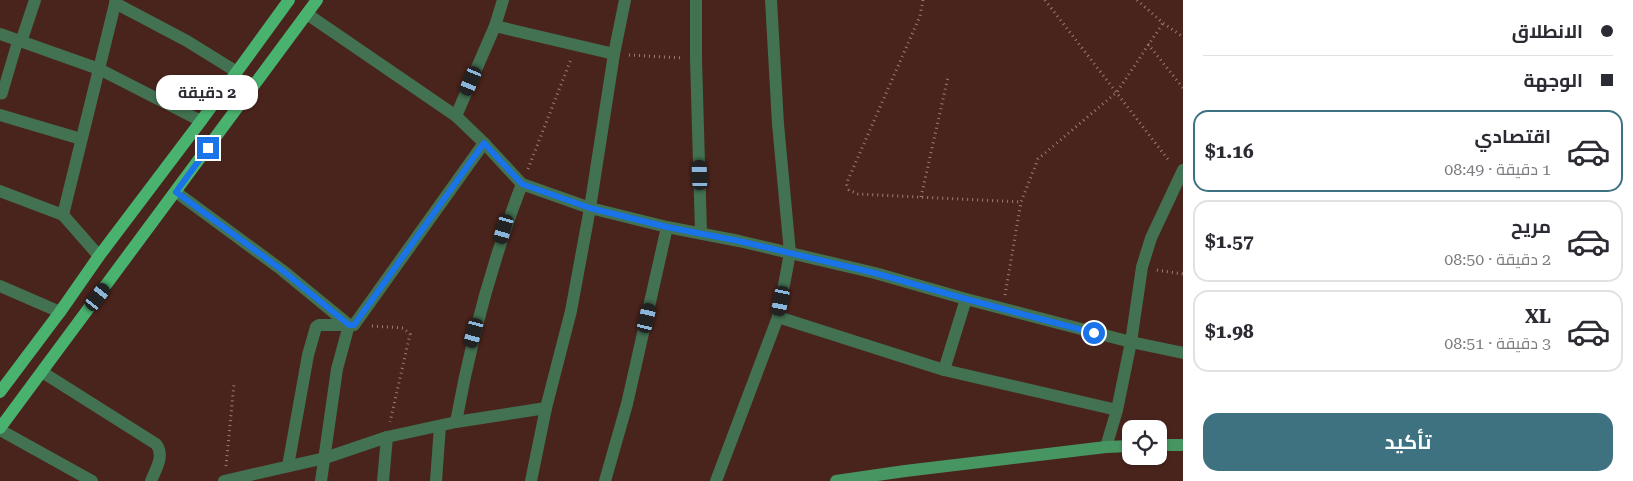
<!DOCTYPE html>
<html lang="ar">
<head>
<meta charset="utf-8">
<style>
  :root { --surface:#fff; --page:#f2f2f3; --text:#2b2b33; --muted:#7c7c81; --line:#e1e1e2; --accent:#3e7281 }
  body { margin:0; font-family:"Roboto Serif",Cairo,serif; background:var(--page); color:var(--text); direction:rtl; height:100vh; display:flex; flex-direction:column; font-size:19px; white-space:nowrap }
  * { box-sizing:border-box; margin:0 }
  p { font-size:16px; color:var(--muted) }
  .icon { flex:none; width:28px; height:28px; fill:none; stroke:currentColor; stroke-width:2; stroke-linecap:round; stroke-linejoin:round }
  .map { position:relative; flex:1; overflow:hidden; direction:ltr }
  .details { display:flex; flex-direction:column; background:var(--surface); width:450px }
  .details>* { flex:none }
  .hud { display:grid; align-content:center; height:110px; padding:0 20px; background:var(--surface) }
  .tools { position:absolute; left:1122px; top:420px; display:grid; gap:10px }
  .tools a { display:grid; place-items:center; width:45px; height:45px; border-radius:10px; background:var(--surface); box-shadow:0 1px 4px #0004; font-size:25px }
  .end { position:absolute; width:22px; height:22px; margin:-11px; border:6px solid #1a73e8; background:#fff; box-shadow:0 0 0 2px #fff }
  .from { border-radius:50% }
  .bubble { position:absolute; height:35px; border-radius:15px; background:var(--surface); box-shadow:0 1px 4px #0004; font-size:16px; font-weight:700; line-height:35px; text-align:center; direction:rtl }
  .car { position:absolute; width:15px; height:30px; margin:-15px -8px; border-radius:6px; box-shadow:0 0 4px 1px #0007; background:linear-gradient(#222 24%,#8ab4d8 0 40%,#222 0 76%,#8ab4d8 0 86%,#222 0) }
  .hud b { display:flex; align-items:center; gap:18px; height:48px; font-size:19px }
  .hud b+b { border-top:1px solid var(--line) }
  .hud i { width:12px; height:12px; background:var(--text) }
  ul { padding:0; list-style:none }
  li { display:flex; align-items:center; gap:15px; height:82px; margin:0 10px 8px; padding:0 10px; border:2px solid var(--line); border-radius:15px }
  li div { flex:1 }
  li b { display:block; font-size:19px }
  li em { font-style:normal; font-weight:700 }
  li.selected { border-color:var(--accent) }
  li>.icon { width:45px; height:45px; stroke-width:1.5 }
  .button { display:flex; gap:10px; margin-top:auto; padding:10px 20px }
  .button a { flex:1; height:58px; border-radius:15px; background:var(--accent); color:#fff; font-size:20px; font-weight:700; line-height:58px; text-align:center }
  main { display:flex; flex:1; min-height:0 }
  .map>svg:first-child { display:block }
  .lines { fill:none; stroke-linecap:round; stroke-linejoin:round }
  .path { stroke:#9d7d76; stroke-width:3; stroke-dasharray:1 4; stroke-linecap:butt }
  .lane { stroke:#427251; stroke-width:11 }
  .street { stroke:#427251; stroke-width:12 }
  .secondary { stroke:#479661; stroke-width:12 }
  .primary { stroke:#48b26e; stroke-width:12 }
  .route { stroke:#1a73e8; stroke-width:6 }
</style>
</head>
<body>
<main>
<section class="details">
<div class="hud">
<b><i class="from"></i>الانطلاق</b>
<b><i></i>الوجهة</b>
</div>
<ul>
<li class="selected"><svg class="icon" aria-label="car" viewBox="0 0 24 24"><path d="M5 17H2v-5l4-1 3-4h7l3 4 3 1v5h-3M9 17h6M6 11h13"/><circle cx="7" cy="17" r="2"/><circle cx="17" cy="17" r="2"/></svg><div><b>اقتصادي</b><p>1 دقيقة · 08:49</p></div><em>$1.16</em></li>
<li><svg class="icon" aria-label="car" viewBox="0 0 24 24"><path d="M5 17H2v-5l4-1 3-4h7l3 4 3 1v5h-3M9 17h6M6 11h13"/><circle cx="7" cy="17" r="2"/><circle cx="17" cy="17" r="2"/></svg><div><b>مريح</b><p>2 دقيقة · 08:50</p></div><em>$1.57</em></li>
<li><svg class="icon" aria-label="car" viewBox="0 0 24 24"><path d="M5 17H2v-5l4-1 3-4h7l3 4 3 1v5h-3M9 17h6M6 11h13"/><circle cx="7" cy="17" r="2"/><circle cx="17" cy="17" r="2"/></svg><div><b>XL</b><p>3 دقيقة · 08:51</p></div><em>$1.98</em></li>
</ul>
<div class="button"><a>تأكيد</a></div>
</section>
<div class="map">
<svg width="1183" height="481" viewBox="0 0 1183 481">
  <rect width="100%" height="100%" fill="#49241c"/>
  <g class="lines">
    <!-- path -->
    <g class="path">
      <path d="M923,0L920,16L848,180L847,185L849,190L858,194L1021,202"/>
      <path d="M1045,0L1170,162"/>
      <path d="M1137,0L1163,23L1183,37"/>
      <path d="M1148,44L1183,88"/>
      <path d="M629,55L683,58"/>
      <path d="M528,169L571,59"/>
      <path d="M921,197L948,77"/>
      <path d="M1157,270L1183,274"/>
      <path d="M1005,295L1021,202L1038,159L1117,92L1163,23"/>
      <path d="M372,326L403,328L410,334L390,422"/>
      <path d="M226,466L234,384"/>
    </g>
    <!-- lane -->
    <path class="lane" d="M2,94L18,40"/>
    <!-- street -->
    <g class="street">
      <path d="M696,0V59L701,233"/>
      <path d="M115,3L187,41L237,72"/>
      <path d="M307,14L456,116L484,143L522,184L590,208L667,227L739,241L875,273L966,299L1131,342L1183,353"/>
      <path d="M495,26L614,54"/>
      <path d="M0,34L99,69L201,121"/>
      <path d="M21,42L35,0"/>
      <path d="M0,115L81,139"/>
      <path d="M456,116L495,26L503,0"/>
      <path d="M0,191L63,215L99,256"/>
      <path d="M176,192L282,270L349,325L337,369L321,481"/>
      <path d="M63,215L116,0"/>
      <path d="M0,286L60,312"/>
      <path d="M778,317L944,370L1117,410L1131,342L1142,267L1151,238L1183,170"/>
      <path d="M944,370L966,299"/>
      <path d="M42,372L156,444C165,455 156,469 151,481"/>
      <path d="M456,422C471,340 492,261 522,184"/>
      <path d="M0,430L92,481"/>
      <path d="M1106,447L1117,410"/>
      <path d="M288,466L308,355L316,327L319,325H354L484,143"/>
      <path d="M224,481L325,458L387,437L456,422L546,408"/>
      <path d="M383,481L387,437"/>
      <path d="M436,481L440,426"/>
      <path d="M531,481L546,408L571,311L590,208L614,54L625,0"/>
      <path d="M605,481L627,404L667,227"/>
      <path d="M716,481L778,317L790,253L778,124L771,0"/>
    </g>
    <!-- secondary -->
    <g class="secondary">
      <path d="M1159,445H1183"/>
      <path d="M836,481L905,471L1106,447L1131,446"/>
    </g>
    <!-- primary -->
    <g class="primary">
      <path d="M0,392L60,312L99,256L201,121L289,0"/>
      <path d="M0,428L317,0"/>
    </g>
  </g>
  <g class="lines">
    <!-- route -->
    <path class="route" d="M208,148L176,192L282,270L349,325H354L484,143L522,184L590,208L667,227L739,241L875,273L966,299L1094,333"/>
  </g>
</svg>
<div class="tools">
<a><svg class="icon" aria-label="locate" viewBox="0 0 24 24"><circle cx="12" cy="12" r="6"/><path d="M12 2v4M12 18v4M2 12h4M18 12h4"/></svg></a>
</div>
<i class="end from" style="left:1094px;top:333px"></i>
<i class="end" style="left:208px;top:148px"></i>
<div class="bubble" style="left:156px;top:75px;width:102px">2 دقيقة</div>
<i class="car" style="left:471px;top:81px;rotate:203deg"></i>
<i class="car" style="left:700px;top:175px;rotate:358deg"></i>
<i class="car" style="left:504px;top:229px;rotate:196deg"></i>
<i class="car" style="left:98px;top:297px;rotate:37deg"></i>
<i class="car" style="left:781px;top:301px;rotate:191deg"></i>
<i class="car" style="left:647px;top:318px;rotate:13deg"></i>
<i class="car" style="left:474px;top:333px;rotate:195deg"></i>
</div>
</main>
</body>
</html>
